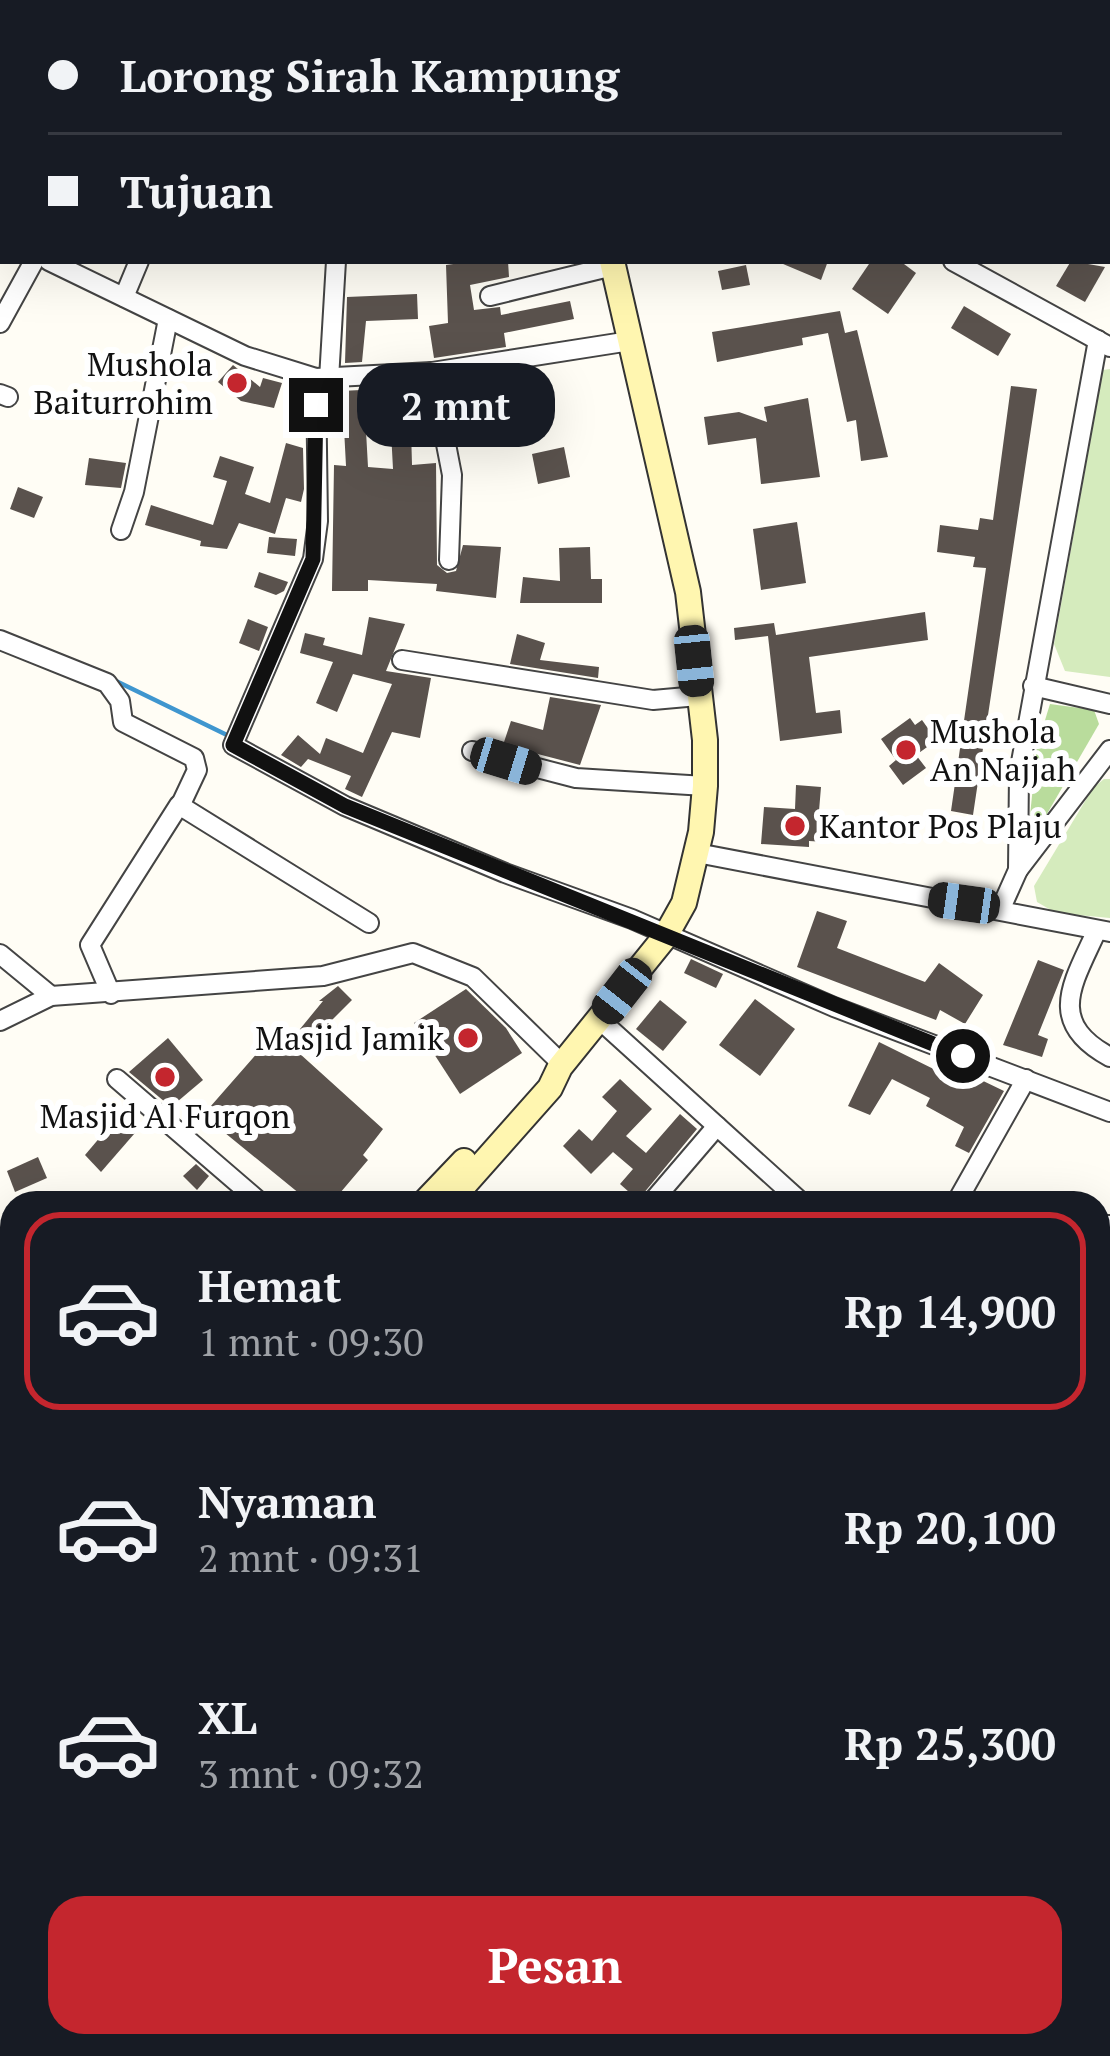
<!DOCTYPE html>
<html lang="id">
<head>
<meta charset="utf-8">
<style>
  :root { --surface:#171b24; --page:#20242c; --text:#f1f3f6; --muted:#9ea1a6; --line:#363941; --accent:#c4262e }
  body { margin:0; font-family:"PT Serif",serif; background:var(--page); color:var(--text); height:100vh; display:flex; flex-direction:column; font-size:45px; white-space:nowrap }
  * { box-sizing:border-box; margin:0 }
  p { font-size:39px; color:var(--muted) }
  .icon { flex:none; width:66px; height:66px; fill:none; stroke:currentColor; stroke-width:2; stroke-linecap:round; stroke-linejoin:round }
  .map { position:relative; flex:1; overflow:hidden }
  .side { position:absolute; left:0px; top:1191px; width:1110px; height:867px; display:flex; flex-direction:column; background:var(--surface); border-radius:36px 36px 0 0; box-shadow:0 12px 48px #0002 }
  .side>* { flex:none }
  .guide { position:absolute; left:0px; top:0px; width:1110px; height:264px; box-shadow:0 12px 48px #0002; display:grid; align-content:center; height:264px; padding:0 48px; background:var(--surface) }
  .end { position:absolute; width:54px; height:54px; margin:-27px; border:15px solid #111; background:#fff; box-shadow:0 0 0 6px #fff }
  .from { border-radius:50% }
  .bubble { position:absolute; height:84px; border-radius:36px; background:var(--surface); box-shadow:0 12px 48px #0002; font-size:39px; font-weight:800; line-height:84px; text-align:center }
  .car { position:absolute; width:36px; height:72px; margin:-36px -18px; border-radius:15px; box-shadow:0 0 9px 3px #0007; background:linear-gradient(#222 24%,#8ab4d8 0 40%,#222 0 76%,#8ab4d8 0 86%,#222 0) }
  .guide b { display:flex; align-items:center; gap:42px; height:114px; font-size:45px }
  .guide b+b { border-top:3px solid var(--line) }
  .guide i { width:30px; height:30px; background:var(--text) }
  ul { padding:21px 0 0; list-style:none }
  li { display:flex; align-items:center; gap:36px; height:198px; margin:0 24px 18px; padding:0 24px; border:6px solid transparent; border-radius:36px }
  li div { flex:1 }
  li b { display:block; font-size:45px }
  li em { font-style:normal; font-weight:800 }
  li.current { border-color:var(--accent) }
  li>.icon { width:108px; height:108px; stroke-width:1.5 }
  .primary-button { display:flex; gap:24px; margin-top:auto; padding:24px 48px }
  .primary-button a { flex:1; height:138px; border-radius:36px; background:var(--accent); color:#fff; font-size:48px; font-weight:800; line-height:138px; text-align:center }
  .map>svg:first-child { display:block }
  .green { fill:#d5ebbd }
  .forest { fill:#b9dc9c }
  .lines { fill:none; stroke-linecap:round; stroke-linejoin:round }
  .stream { stroke:#3f96cf; stroke-width:4.5 }
  .building { fill:#5a524d; fill-rule:evenodd }
  .street-casing { stroke:#444; stroke-width:22 }
  .secondary-casing { stroke:#333; stroke-width:28 }
  .street { stroke:#fff; stroke-width:18 }
  .secondary { stroke:#fff6b0; stroke-width:24 }
  .route { stroke:#111; stroke-width:15 }
  .poi-dot { fill:#c4262e; stroke:#fff; stroke-width:4.5 }
  .labels { text-anchor:middle; stroke-width:12; stroke-linejoin:round; paint-order:stroke }
  .poi-label { font-size:33px; fill:#111; stroke:#fff; text-anchor:end }
</style>
</head>
<body>
<div class="map">
<svg width="1110" height="2056" viewBox="0 0 1110 2056">
  <rect width="100%" height="100%" fill="#fffdf5"/>
  <!-- green -->
  <g class="green">
    <path d="M1110,369V677L1065,671L1054,644L1103,370Z"/>
    <path d="M1104,779H1110V918L1056,913L1037,902L1034,886L1093,788Z"/>
  </g>
  <!-- forest -->
  <path class="forest" d="M1050,704L1094,710L1099,724L1044,819L1030,816L1037,746Z"/>
  <g class="lines">
    <!-- stream -->
    <path class="stream" d="M116,681L229,736"/>
  </g>
  <!-- building -->
  <g class="building">
    <path d="M475,261H508L509,277L470,285L474,310L500,307L501,315L570,301L574,319L504,333L506,347L434,358L429,326L448,323L446,265Z"/>
    <path d="M776,261H828L821,280Z"/>
    <path d="M871,261H900L916,273L888,314L852,289Z"/>
    <path d="M1071,261L1105,267L1085,302L1056,286Z"/>
    <path d="M746,265L750,285L722,290L718,271Z"/>
    <path d="M417,294L418,319L366,321L362,362L345,363L347,297Z"/>
    <path d="M964,306L1011,334L998,356L951,328Z"/>
    <path d="M840,311L845,333L857,330L888,457L861,461L856,420L847,422L828,333L802,338L803,345L717,362L712,332Z"/>
    <path d="M233,365L260,387L263,378L282,383L274,408L241,401L218,382Z"/>
    <path d="M1011,386L1037,389L973,815L951,811L986,568L973,567L975,557L937,552L940,525L978,530L980,518L993,520Z"/>
    <path d="M361,390V399H424L426,428L411,429L412,465L436,463L437,565L447,573L456,571L463,545L501,547L496,598L436,591L437,584L368,580V591H332L334,465L346,466L344,428L336,426L338,399L341,391ZM366,431H391L393,469L368,467Z"/>
    <path d="M808,398L820,477L761,484L756,438L708,445L704,417L739,412L767,422L764,407Z"/>
    <path d="M286,443L303,448L304,489L301,502L286,498L275,534L239,523L227,549L200,546L201,541L145,525L151,505L213,525L227,481L213,477L220,456L254,467L245,494L270,503Z"/>
    <path d="M564,447L570,477L538,484L532,454Z"/>
    <path d="M89,458L126,463L121,488L85,485Z"/>
    <path d="M18,487L43,497L34,518L10,509Z"/>
    <path d="M797,522L806,583L761,590L753,529Z"/>
    <path d="M269,537L297,539L295,556L267,553Z"/>
    <path d="M590,547L591,579H602V603H520L523,577L560,581L559,548Z"/>
    <path d="M259,572L288,582L284,591L276,595L254,587Z"/>
    <path d="M925,612L928,640L809,657L816,713L840,710L842,733L780,741L768,636L735,640L734,628L774,623L776,635Z"/>
    <path d="M369,617L405,624L386,671L431,678L420,738L392,732L362,797L345,789L351,776L308,759L301,767L281,755L298,735L320,754L326,738L363,753L392,684L353,674L337,712L316,703L333,662L300,653L305,633L325,638L323,645L362,655Z"/>
    <path d="M248,619L268,627L259,651L239,643Z"/>
    <path d="M517,634L545,643L540,660L599,667L598,678L510,664Z"/>
    <path d="M550,697L601,705L580,765L503,745L511,721L543,730Z"/>
    <path d="M910,718L915,725L922,720L932,734L926,739L930,745L916,755L926,768L903,785L889,766L896,760L881,739Z"/>
    <path d="M796,785L821,787L819,811H828L826,842L809,841V847L761,844L764,807L795,809Z"/>
    <path d="M817,911L847,921L837,948L925,982L939,963L983,995L965,1024L940,1010L936,1020L797,967Z"/>
    <path d="M691,959L723,974L716,988L684,973Z"/>
    <path d="M1038,960L1064,970L1038,1035L1048,1039L1042,1057L1003,1045Z"/>
    <path d="M338,986L352,1000L299,1053L383,1129L363,1155L368,1160L340,1193L352,1203H311L203,1115L267,1042L282,1051L323,1001H319Z"/>
    <path d="M466,989L506,1028L522,1053L460,1094L414,1023Z"/>
    <path d="M755,999L795,1029L760,1076L719,1045Z"/>
    <path d="M660,1000L687,1022L663,1051L636,1029Z"/>
    <path d="M168,1038L203,1080L171,1107L129,1072Z"/>
    <path d="M879,1042L972,1088L977,1078L1004,1091L969,1153L955,1146L964,1127L926,1106L930,1098L892,1079L870,1115L848,1106Z"/>
    <path d="M620,1079L652,1109L626,1136L646,1153L680,1114L697,1129L638,1200L620,1184L633,1169L613,1152L591,1174L563,1146L579,1129L592,1141L617,1111L602,1097Z"/>
    <path d="M124,1109L141,1126L101,1172L85,1155Z"/>
    <path d="M38,1157L47,1178L15,1192L7,1171Z"/>
    <path d="M196,1164L209,1176L197,1190L183,1176Z"/>
  </g>
  <g class="lines">
    <defs>
      <g id="street">
        <path d="M236,0L239,3"/>
        <path d="M922,0L927,3"/>
        <path d="M295,3L297,0"/>
        <path d="M739,3L741,0"/>
        <path d="M1029,3L1031,0"/>
        <path d="M0,73L3,69"/>
        <path d="M1107,107L1110,109"/>
        <path d="M0,236L3,238"/>
        <path d="M49,261L245,356L316,378L432,372L630,341"/>
        <path d="M953,261L1110,347"/>
        <path d="M490,296L613,266"/>
        <path d="M124,297L139,261"/>
        <path d="M0,323L34,261"/>
        <path d="M432,372L452,475L449,560"/>
        <path d="M316,378L318,521L313,559L233,745L345,806L505,873L632,919L834,1007L1110,1112"/>
        <path d="M329,379L336,261"/>
        <path d="M0,394L8,397"/>
        <path d="M121,530L134,492L168,319"/>
        <path d="M0,640L107,683L120,701L123,722L194,758L197,770L181,804"/>
        <path d="M402,660L653,700L698,696"/>
        <path d="M1033,686L1110,704"/>
        <path d="M472,751L576,778L705,786"/>
        <path d="M697,853L1110,932"/>
        <path d="M1018,870L1110,750"/>
        <path d="M1001,908L1018,870L1019,773L1098,340"/>
        <path d="M1097,930C1073,983 1045,1022 1110,1057"/>
        <path d="M0,954L51,996"/>
        <path d="M111,994L90,945L179,805L369,923"/>
        <path d="M600,1020L802,1203"/>
        <path d="M0,1021L51,996L323,976L413,953L473,977L562,1064"/>
        <path d="M117,1079L261,1203"/>
        <path d="M651,1203L717,1126"/>
        <path d="M956,1203L1026,1079"/>
        <path d="M1098,1225H1110"/>
        <path d="M1098,1318L1110,1301"/>
        <path d="M1098,1394L1110,1403"/>
        <path d="M1098,1541L1110,1544"/>
        <path d="M1098,1772L1110,1783"/>
        <path d="M0,1790L12,1800"/>
        <path d="M0,1973L12,1962"/>
        <path d="M0,2017L12,2031"/>
        <path d="M25,2046L34,2056"/>
        <path d="M243,2046L251,2056"/>
        <path d="M597,2056L604,2046"/>
        <path d="M831,2056L839,2046"/>
        <path d="M936,2056L945,2046"/>
        <path d="M1067,2056L1068,2046"/>
      </g>
      <g id="secondary">
        <path d="M557,0L558,3"/>
        <path d="M424,1203L464,1161"/>
        <path d="M448,1203L550,1088L560,1067L665,937L684,903L701,832L705,786V740L688,592L612,261"/>
        <path d="M0,1675L12,1661"/>
        <path d="M1098,2024L1110,2026"/>
      </g>
    </defs>
    <!-- street casing -->
    <use href="#street" class="street-casing"/>
    <!-- secondary casing -->
    <use href="#secondary" class="secondary-casing"/>
    <!-- street -->
    <use href="#street" class="street"/>
    <!-- secondary -->
    <use href="#secondary" class="secondary"/>
  </g>
  <g class="lines">
    <!-- route -->
    <path class="route" d="M316,405L313,559L233,745L345,806L963,1056"/>
  </g>
  <!-- markers -->
  <g class="poi-dot">
    <circle cx="237" cy="383" r="12"/>
    <circle cx="906" cy="750" r="12"/>
    <circle cx="795" cy="826" r="12"/>
    <circle cx="468" cy="1038" r="12"/>
    <circle cx="165" cy="1077" r="12"/>
  </g>
  <g class="labels">
    <!-- poi labels -->
    <g class="poi-label">
      <text x="213" y="376">Mushola<tspan x="213" dy="38">Baiturrohim</tspan></text>
      <text x="930" y="743" text-anchor="start">Mushola<tspan x="930" dy="38">An Najjah</tspan></text>
      <text x="819" y="838" text-anchor="start">Kantor Pos Plaju</text>
      <text x="444" y="1050">Masjid Jamik</text>
      <text x="165" y="1128" text-anchor="middle">Masjid Al Furqon</text>
    </g>
  </g>
</svg>
<i class="end from" style="left:963px;top:1056px"></i>
<i class="end" style="left:316px;top:405px"></i>
<div class="bubble" style="left:357px;top:363px;width:198px">2 mnt</div>
<i class="car" style="left:694px;top:661px;rotate:174deg"></i>
<i class="car" style="left:506px;top:761px;rotate:107deg"></i>
<i class="car" style="left:964px;top:903px;rotate:278deg"></i>
<i class="car" style="left:622px;top:991px;rotate:218deg"></i>
<div class="guide">
<b><i class="from"></i>Lorong Sirah Kampung</b>
<b><i></i>Tujuan</b>
</div>
<section class="side">
<ul>
<li class="current"><svg class="icon" aria-label="car" viewBox="0 0 24 24"><path d="M5 17H2v-5l4-1 3-4h7l3 4 3 1v5h-3M9 17h6M6 11h13"/><circle cx="7" cy="17" r="2"/><circle cx="17" cy="17" r="2"/></svg><div><b>Hemat</b><p>1 mnt · 09:30</p></div><em>Rp 14,900</em></li>
<li><svg class="icon" aria-label="car" viewBox="0 0 24 24"><path d="M5 17H2v-5l4-1 3-4h7l3 4 3 1v5h-3M9 17h6M6 11h13"/><circle cx="7" cy="17" r="2"/><circle cx="17" cy="17" r="2"/></svg><div><b>Nyaman</b><p>2 mnt · 09:31</p></div><em>Rp 20,100</em></li>
<li><svg class="icon" aria-label="car" viewBox="0 0 24 24"><path d="M5 17H2v-5l4-1 3-4h7l3 4 3 1v5h-3M9 17h6M6 11h13"/><circle cx="7" cy="17" r="2"/><circle cx="17" cy="17" r="2"/></svg><div><b>XL</b><p>3 mnt · 09:32</p></div><em>Rp 25,300</em></li>
</ul>
<div class="primary-button"><a>Pesan</a></div>
</section>
</div>
</body>
</html>
